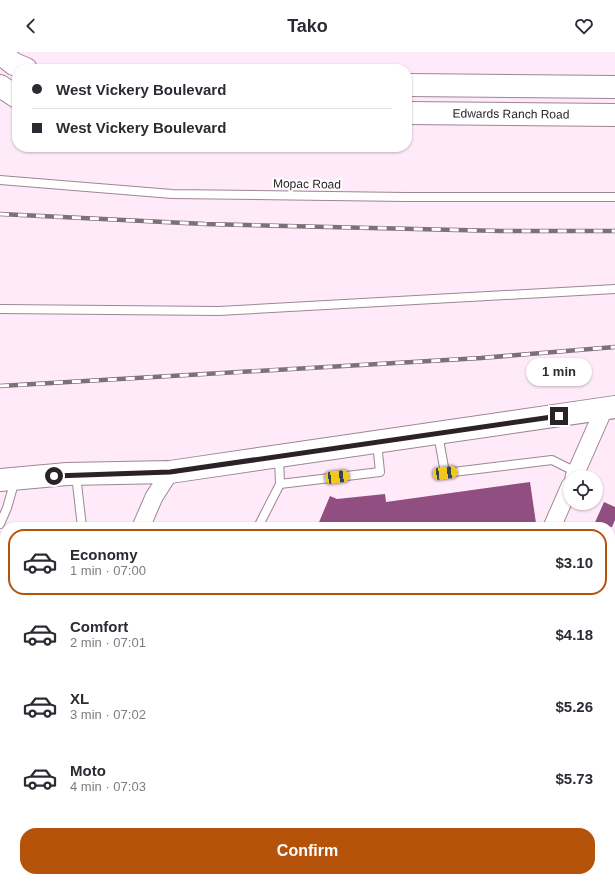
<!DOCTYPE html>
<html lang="en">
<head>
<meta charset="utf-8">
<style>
  :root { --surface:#fff; --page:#f7f7f7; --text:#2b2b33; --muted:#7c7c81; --line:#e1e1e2; --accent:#b45309 }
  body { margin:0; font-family:Arial,sans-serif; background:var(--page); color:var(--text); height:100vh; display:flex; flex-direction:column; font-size:15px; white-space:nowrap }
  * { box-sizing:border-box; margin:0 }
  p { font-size:13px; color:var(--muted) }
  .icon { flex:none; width:22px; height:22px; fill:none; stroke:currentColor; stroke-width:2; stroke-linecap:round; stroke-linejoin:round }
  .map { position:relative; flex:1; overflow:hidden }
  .details { position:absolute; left:0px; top:470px; width:615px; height:360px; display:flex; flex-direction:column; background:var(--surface); border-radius:16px 16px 0 0; box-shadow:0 1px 3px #0004 }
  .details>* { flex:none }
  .banner { position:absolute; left:12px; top:12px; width:400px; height:88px; border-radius:16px; box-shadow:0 1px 3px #0004; display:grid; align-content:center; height:88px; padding:0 20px; background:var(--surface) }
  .buttons { position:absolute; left:563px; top:418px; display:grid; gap:8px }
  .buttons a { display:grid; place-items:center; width:40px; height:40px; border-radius:50%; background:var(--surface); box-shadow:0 1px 3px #0004; font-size:20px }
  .end { position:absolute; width:18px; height:18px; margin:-9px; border:5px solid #2b2228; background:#fff; box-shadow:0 0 0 2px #fff }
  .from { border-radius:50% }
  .bubble { position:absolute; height:28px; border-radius:14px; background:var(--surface); box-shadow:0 1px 3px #0004; font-size:13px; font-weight:800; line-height:28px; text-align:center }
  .car { position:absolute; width:12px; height:24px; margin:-12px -6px; border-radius:5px; box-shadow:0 0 3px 1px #0007; background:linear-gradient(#f5c518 24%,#345 0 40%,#f5c518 0 76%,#345 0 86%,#f5c518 0) }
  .banner b { display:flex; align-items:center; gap:14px; height:38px; font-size:15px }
  .banner b+b { border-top:1px solid var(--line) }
  .banner i { width:10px; height:10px; background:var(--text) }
  ul { padding:7px 0 0; list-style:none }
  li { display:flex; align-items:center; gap:12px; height:66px; margin:0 8px 6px; padding:0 12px; border:2px solid transparent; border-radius:16px }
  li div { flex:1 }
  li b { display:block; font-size:15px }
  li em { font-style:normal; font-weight:800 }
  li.current { border-color:var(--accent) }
  li>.icon { width:36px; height:36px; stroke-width:1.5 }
  .action { display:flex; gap:8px; margin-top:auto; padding:8px 20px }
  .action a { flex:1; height:46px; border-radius:16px; background:var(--accent); color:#fff; font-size:16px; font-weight:800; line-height:46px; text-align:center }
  header { display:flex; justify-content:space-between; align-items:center; height:52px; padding:0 20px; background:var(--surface); font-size:18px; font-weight:800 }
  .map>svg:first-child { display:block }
  .building { fill:#904f80 }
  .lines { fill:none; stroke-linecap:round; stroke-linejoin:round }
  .lane-casing { stroke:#9d8696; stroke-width:10 }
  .street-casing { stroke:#9d8696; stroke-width:19 }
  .secondary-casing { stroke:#9d8696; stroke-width:24 }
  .lane { stroke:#fff; stroke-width:8 }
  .street { stroke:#fff; stroke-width:17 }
  .secondary { stroke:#fff; stroke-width:22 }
  .rail-casing { stroke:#7e707a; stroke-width:4.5 }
  .rail { stroke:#fff; stroke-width:3; stroke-dasharray:9; stroke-linecap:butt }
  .route { stroke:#2b2228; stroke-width:5 }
  .labels { text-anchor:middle; stroke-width:4; stroke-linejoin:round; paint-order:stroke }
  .street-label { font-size:12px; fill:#2b2228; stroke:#fff }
</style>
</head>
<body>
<header><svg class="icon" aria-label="back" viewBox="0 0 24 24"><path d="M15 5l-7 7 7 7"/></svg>Tako<svg class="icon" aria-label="heart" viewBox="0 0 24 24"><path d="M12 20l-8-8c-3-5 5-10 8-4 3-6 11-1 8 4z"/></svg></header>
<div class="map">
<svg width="615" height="830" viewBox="0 0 615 830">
  <rect width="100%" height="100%" fill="#ffeaf9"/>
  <!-- building -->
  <g class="building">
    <path d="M530,430L536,471L507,475H317L330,444L337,447L385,442L386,450Z"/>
    <path d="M604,450L615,455V468L612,475H593Z"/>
  </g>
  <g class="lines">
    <defs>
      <g id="lane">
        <path d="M0,128L172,142L406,145H615"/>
        <path d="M0,257L219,259L615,237"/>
        <path d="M438,382L445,421L552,408L576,420"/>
        <path d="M279,405L280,432L380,420L377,390"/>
        <path d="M76,423L82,475"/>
        <path d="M0,472L7,456L15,428"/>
        <path d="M258,475L280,432"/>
      </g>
      <g id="street">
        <path d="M574,425L604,357"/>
        <path d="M141,475L154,445L170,420"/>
        <path d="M552,475L570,434"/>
        <path d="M610,555L615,557"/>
        <path d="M0,742L5,744"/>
        <path d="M610,782L615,785"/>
        <path d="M0,798L5,787"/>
        <path d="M189,825L200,830"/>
        <path d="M396,830L399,825"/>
      </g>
      <g id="secondary">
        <path d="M0,1L14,12L26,17"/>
        <path d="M407,33L615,35"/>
        <path d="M0,34L17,45"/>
        <path id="s1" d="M407,61L615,63"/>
        <path d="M0,428L67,422L170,420L615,355"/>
      </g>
    </defs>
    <!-- lane casing -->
    <use href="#lane" class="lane-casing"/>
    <!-- street casing -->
    <use href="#street" class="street-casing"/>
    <!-- secondary casing -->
    <use href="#secondary" class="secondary-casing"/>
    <!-- lane -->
    <use href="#lane" class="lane"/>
    <!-- street -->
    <use href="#street" class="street"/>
    <!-- secondary -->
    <use href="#secondary" class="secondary"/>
    <defs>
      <g id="rail">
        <path d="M0,162L205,172L501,179H615"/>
        <path d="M0,334L481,306L615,295"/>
      </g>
    </defs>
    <!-- rail casing -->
    <use href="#rail" class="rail-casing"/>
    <!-- rail -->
    <use href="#rail" class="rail"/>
  </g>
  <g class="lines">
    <!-- route -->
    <path class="route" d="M54,424L170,420L559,364"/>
  </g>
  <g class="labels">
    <!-- street labels -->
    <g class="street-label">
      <text dy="4" stroke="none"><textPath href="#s1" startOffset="104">Edwards Ranch Road</textPath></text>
      <text transform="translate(307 132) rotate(1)" y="4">Mopac Road</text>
    </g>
  </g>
</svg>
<div class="buttons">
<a><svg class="icon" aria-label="locate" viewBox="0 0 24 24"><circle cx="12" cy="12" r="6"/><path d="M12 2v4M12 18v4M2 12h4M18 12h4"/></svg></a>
</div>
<i class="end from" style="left:54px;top:424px"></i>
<i class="end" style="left:559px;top:364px"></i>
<div class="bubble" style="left:526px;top:306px;width:66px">1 min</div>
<i class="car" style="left:445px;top:421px;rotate:83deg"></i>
<i class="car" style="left:337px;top:425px;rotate:83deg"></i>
<div class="banner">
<b><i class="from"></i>West Vickery Boulevard</b>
<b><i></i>West Vickery Boulevard</b>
</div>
<section class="details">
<ul>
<li class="current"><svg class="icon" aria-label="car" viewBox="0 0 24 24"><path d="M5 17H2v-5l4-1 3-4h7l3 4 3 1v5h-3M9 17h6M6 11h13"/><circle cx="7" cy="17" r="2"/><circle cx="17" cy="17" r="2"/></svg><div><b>Economy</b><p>1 min · 07:00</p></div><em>$3.10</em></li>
<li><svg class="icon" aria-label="car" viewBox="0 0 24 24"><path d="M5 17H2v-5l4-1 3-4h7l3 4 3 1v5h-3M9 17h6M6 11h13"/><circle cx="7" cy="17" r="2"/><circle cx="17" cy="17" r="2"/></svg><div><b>Comfort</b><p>2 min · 07:01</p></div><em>$4.18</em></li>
<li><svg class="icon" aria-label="car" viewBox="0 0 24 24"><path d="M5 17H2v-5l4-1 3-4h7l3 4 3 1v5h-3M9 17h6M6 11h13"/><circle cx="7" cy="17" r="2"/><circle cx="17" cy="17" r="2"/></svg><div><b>XL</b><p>3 min · 07:02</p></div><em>$5.26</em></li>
<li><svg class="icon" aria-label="car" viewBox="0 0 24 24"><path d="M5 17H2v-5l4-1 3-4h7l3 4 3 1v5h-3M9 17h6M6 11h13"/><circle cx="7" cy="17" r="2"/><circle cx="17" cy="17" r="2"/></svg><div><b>Moto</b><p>4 min · 07:03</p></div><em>$5.73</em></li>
</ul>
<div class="action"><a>Confirm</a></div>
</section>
</div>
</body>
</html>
